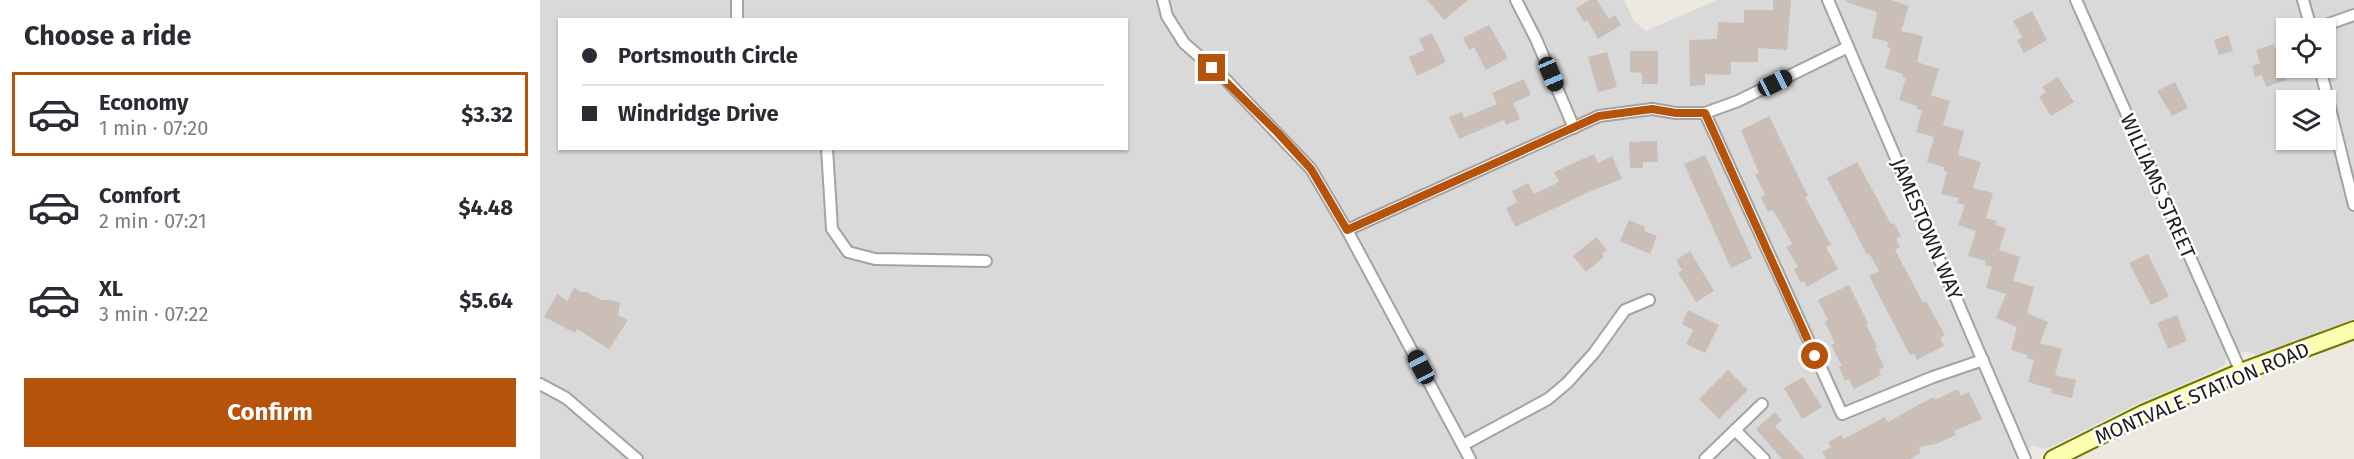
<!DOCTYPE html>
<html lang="en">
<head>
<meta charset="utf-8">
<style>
  :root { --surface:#fff; --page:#f7f7f7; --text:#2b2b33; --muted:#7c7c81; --line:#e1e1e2; --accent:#b45309 }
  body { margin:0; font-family:"Fira Sans",sans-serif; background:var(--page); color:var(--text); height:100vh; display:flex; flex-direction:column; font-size:22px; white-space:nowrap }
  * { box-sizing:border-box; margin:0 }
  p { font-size:20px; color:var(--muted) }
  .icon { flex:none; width:33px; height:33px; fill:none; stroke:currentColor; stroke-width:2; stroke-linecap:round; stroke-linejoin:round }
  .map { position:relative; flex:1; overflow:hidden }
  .side { display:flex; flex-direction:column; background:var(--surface); width:540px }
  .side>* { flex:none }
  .banner { position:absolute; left:18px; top:18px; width:570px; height:132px; border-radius:0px; box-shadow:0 2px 4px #0004; display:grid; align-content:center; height:132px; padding:0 24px; background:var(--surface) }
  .tools { position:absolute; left:1736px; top:18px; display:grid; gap:12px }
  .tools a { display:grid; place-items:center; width:60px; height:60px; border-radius:0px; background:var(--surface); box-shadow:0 2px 4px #0004; font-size:30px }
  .end { position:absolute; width:27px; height:27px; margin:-14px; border:8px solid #b45309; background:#fff; box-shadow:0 0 0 3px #fff }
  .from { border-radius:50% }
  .car { position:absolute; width:18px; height:36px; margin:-18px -9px; border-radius:8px; box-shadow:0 0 4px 2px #0007; background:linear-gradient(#222 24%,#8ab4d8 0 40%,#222 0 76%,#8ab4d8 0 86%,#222 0) }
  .banner b { display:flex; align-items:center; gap:21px; height:57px; font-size:22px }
  .banner b+b { border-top:2px solid var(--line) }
  .banner i { width:15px; height:15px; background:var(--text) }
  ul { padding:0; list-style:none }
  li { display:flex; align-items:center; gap:18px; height:84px; margin:0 12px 9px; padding:0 12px; border:3px solid transparent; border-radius:0px }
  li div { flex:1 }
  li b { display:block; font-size:22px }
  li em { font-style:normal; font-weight:700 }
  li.active { border-color:var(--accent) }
  li>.icon { width:54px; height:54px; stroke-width:1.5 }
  h2 { padding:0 24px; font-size:27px; line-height:72px }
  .button { display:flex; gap:12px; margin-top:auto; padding:12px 24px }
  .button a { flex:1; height:69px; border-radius:0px; background:var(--accent); color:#fff; font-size:24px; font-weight:700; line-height:69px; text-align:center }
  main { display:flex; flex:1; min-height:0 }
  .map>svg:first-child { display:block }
  .residential { fill:#dad9d9; fill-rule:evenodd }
  .building { fill:#cabeb6 }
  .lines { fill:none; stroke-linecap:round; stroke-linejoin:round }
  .street-casing { stroke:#a3a3a3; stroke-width:14 }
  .secondary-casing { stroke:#707500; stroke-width:20 }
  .street { stroke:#fff; stroke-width:10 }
  .secondary { stroke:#fdfdaf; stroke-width:16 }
  .route { stroke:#b45309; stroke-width:8 }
  .labels { text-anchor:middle; stroke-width:5; stroke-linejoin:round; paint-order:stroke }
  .street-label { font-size:20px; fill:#1c1c1c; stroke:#fff }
</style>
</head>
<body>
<main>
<section class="side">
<h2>Choose a ride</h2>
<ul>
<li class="active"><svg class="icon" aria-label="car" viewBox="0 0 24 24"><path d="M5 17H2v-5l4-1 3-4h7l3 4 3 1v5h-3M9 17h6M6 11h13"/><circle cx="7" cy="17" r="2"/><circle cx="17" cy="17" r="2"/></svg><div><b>Economy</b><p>1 min · 07:20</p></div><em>$3.32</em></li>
<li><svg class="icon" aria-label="car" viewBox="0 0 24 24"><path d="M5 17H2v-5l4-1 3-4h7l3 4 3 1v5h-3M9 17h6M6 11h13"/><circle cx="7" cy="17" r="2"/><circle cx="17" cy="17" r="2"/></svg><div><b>Comfort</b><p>2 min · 07:21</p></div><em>$4.48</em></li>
<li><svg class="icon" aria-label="car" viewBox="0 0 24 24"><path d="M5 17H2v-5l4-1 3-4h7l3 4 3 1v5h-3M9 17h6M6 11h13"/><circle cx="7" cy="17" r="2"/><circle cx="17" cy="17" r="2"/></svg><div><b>XL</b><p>3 min · 07:22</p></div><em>$5.64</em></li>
</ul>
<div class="button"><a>Confirm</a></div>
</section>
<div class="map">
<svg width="1814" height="459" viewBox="0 0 1814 459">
  <rect width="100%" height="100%" fill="#eee9e0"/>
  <!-- residential -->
  <path class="residential" d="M0,0H1084L1094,21L1106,31L1177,0H1814V319L1722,354L1716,355L1707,351L1686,358L1685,364L1676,370L1595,405L1509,448L1503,449L1494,445L1474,459H0ZM20,20H586V148H20ZM1746,28H1785V68H1746ZM1746,100H1785V140H1746Z"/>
  <!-- building -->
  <g class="building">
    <path d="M887,0H928L904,20Z"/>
    <path d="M1050,0H1057L1069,19L1075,15L1081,25L1058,39L1047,20L1044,22L1036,8Z"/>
    <path d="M1233,0H1251L1247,50L1218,48V62H1191V75L1165,74V85L1150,86L1149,40L1177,39L1178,22L1204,23V10H1233Z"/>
    <path d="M1306,0H1351L1369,6L1361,31L1383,36L1377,62L1399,69L1391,95L1410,101L1403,125L1424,131L1418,155L1441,162L1433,188L1453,193L1446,218L1457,221L1456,225L1466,228L1459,250L1480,257L1473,281L1494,287L1487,313L1508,322L1500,343L1522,349L1515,375L1536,380L1532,398L1511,393L1512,389L1488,382L1494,360L1487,358L1488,355L1471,350L1477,327L1456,318L1466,294L1446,288L1452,267L1445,265L1446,261L1428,256L1436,231L1418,225L1425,205L1417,203L1419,198L1401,194L1407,172L1404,171V167L1387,162L1394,137L1376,132L1382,111L1376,108L1377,106L1359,100L1366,78L1362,77L1363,74L1345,68L1351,48L1347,47L1348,42L1332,38L1337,12L1306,2Z"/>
    <path d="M1492,11L1507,40L1484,53L1477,40L1482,37L1473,21Z"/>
    <path d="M949,25L968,58L946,70L934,47L929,50L923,38Z"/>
    <path d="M892,33L906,62L877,76L869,57L884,50L879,39Z"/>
    <path d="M1688,35L1693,51L1679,55L1674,40Z"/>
    <path d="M1734,44L1746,80L1726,87L1722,75L1715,77L1712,66L1720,63L1716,50Z"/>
    <path d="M1090,51H1118V84H1102V73L1090,72Z"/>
    <path d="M1067,52L1077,87L1058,92L1048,57Z"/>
    <path d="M1518,77L1534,102L1511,116L1499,97L1506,92L1502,87Z"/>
    <path d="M984,79L991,95L973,103L980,119L966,125L964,120L919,139L909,117L922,112L924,118L957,104L952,93Z"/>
    <path d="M1635,82L1648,108L1632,116L1617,91Z"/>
    <path d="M1229,116L1268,196L1265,197L1291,245L1286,247L1298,269L1267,287L1264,281L1261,283L1254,269L1258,267L1246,247L1252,244L1238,218L1232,210L1228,212L1221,197L1225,195L1215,174L1219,173L1201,130Z"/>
    <path d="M1117,141L1118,162H1103V168H1090L1089,142Z"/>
    <path d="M1054,154L1058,163L1072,156L1082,179L1053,190L975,227L966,208L977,202L972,191L988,183L994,194L1019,182L1014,172Z"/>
    <path d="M1165,155L1212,258L1191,268L1144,164Z"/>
    <path d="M1317,162L1351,224L1354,223L1361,236L1356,239L1360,247L1355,250L1383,303L1386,301L1405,335L1400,338L1404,346L1377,360L1374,353L1370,355L1329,276L1339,271L1329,253L1327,255L1287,178Z"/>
    <path d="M1089,220L1105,227L1104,231L1117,236L1110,254L1080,241Z"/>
    <path d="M1056,237L1067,250L1062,254L1064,257L1046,272L1033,256Z"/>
    <path d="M1150,251L1174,291L1156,302L1138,273L1142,270L1136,260Z"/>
    <path d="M1608,254L1629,296L1611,305L1589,263Z"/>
    <path d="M1309,285L1328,323L1326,324L1337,347L1335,348L1344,367L1339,370L1341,375L1314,389L1309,379L1305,381L1299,367L1302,366L1291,345L1295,343L1285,322L1288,320L1278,300Z"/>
    <path d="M34,288L41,292H47L61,300H72L80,303L78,315L88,320L69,349L37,329L35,333L4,317L17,294L27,301Z"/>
    <path d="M1148,310L1179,325L1165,353L1146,344L1153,330L1142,324Z"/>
    <path d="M1637,315L1647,341L1628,349L1617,323Z"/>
    <path d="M1188,370L1208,390L1179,419L1159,399Z"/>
    <path d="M1263,377L1282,407L1262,419L1244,388Z"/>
    <path d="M1418,389L1421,396L1429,392L1442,419L1414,431L1416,435L1396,444L1379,447L1380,453L1370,459H1286L1282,452L1291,447L1288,442L1301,435L1304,439L1345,417L1348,422L1380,404L1394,397L1395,400Z"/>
    <path d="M1235,412L1242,420L1235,426L1265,459H1242L1216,429Z"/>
  </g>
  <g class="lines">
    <defs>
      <g id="street">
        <path d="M197,0V20"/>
        <path d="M623,0L627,16L644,43L686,80L771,169L807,230L930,459"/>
        <path d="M976,0L996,39L1034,128"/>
        <path d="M1288,0L1485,459"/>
        <path d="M1536,0L1701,372"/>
        <path d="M1763,0L1771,28"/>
        <path d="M1777,28L1814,15"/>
        <path d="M1780,68L1814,205"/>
        <path d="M1165,113L1302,414L1393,377L1443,360"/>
        <path d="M287,148L292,229L308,252L335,259L446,261"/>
        <path d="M807,230L1059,116L1112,109L1136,113H1165L1198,101L1308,47"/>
        <path d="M0,384L26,398L97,459"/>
        <path d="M1195,430L1224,459"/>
        <path d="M923,445L1008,399L1027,383L1054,353L1085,310L1109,300"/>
        <path d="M1165,459L1222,404"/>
      </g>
      <path id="secondary" d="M1513,459L1605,413L1701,372L1814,330"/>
    </defs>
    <!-- street casing -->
    <use href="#street" class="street-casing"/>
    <!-- secondary casing -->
    <use href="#secondary" class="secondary-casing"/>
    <!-- street -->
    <use href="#street" class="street"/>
    <!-- secondary -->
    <use href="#secondary" class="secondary"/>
  </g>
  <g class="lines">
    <!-- route -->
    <path class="route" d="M672,68L737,132L771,169L807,230L1059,116L1112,109L1136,113H1165L1275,356"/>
  </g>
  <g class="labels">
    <!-- street labels -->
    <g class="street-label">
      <text transform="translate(1618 186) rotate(66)" y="7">WILLIAMS STREET</text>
      <text transform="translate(1387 229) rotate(67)" y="7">JAMESTOWN WAY</text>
      <text transform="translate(1662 393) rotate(-23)" y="7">MONTVALE STATION ROAD</text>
    </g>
  </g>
</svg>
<div class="tools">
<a><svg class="icon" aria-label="locate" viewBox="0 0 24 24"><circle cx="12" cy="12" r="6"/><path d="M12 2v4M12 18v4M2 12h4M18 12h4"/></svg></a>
<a><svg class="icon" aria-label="layers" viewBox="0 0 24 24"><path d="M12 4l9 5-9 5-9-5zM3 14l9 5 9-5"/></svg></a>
</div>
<i class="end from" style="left:1275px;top:356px"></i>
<i class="end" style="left:672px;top:68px"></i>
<i class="car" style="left:1011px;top:74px;rotate:157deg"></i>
<i class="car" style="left:1235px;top:83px;rotate:64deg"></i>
<i class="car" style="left:881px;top:367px;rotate:332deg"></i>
<div class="banner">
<b><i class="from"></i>Portsmouth Circle</b>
<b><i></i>Windridge Drive</b>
</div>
</div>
</main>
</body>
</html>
